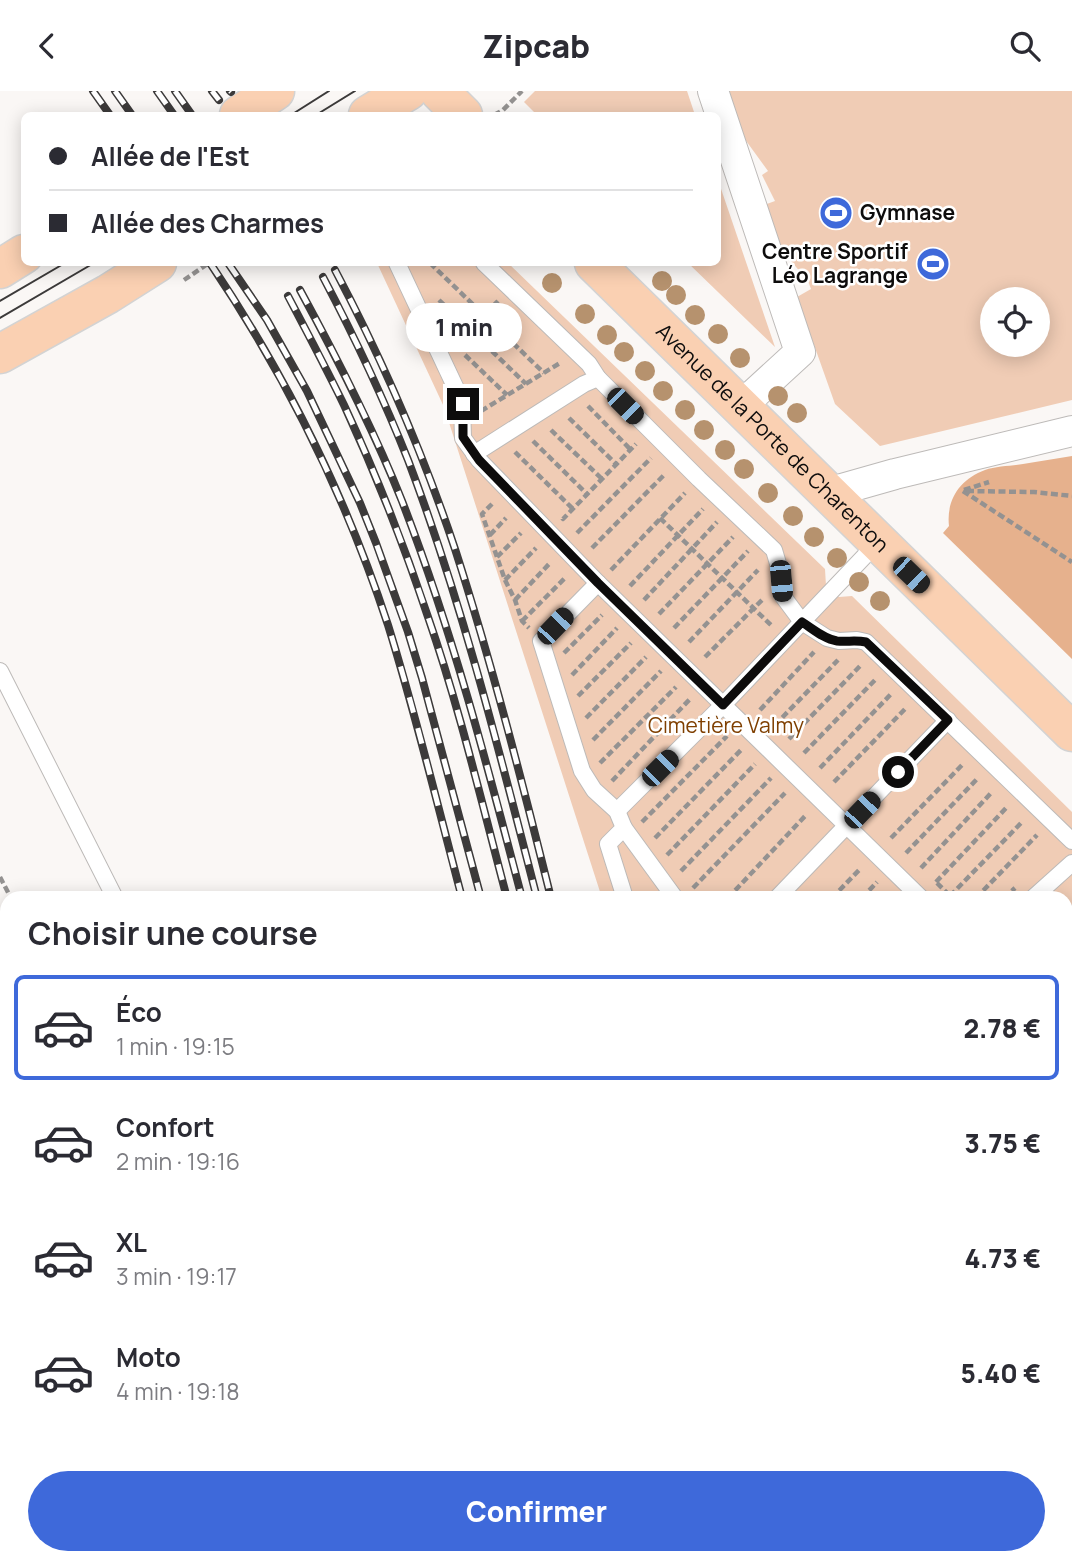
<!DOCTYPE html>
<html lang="fr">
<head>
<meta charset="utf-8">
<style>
  :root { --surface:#fff; --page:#f2f2f3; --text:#2b2b33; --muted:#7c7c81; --line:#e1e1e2; --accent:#3e69da }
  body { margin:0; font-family:Manrope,sans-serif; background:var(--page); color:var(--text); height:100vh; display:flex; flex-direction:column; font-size:26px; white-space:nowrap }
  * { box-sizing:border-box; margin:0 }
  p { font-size:23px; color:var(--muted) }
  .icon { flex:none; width:38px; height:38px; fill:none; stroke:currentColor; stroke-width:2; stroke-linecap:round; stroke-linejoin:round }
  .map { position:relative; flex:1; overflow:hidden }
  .panel { position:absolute; left:0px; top:800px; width:1073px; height:674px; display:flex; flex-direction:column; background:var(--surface); border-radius:21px 21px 0 0; box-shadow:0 4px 18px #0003 }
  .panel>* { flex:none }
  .banner { position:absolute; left:21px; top:21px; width:700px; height:154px; border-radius:10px; box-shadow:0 4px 18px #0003; display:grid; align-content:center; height:154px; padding:0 28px; background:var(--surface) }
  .fabs { position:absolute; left:980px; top:196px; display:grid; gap:14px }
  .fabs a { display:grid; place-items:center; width:70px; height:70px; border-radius:50%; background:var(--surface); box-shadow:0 4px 18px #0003; font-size:35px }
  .end { position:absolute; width:32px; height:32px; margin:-16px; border:9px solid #0d0c0c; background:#fff; box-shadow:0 0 0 4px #fff }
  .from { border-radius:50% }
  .bubble { position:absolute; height:49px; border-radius:24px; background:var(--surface); box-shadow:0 4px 18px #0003; font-size:23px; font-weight:800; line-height:49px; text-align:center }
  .car { position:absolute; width:21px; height:42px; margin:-21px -10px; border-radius:9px; box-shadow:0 0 5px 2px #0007; background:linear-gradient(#222 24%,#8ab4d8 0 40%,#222 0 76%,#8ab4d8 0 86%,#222 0) }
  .banner b { display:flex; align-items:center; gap:24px; height:66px; font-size:26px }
  .banner b+b { border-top:2px solid var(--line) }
  .banner i { width:18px; height:18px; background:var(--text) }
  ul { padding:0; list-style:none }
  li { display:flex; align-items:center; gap:21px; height:105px; margin:0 14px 10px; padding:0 14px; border:4px solid transparent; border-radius:10px }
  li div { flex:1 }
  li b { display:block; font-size:26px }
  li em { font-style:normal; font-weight:800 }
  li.on { border-color:var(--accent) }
  li>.icon { width:63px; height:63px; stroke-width:1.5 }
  h2 { padding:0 28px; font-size:32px; line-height:84px }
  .action { display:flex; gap:14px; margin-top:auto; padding:14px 28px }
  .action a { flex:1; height:80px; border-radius:42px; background:var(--accent); color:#fff; font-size:28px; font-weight:800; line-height:80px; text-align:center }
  header { display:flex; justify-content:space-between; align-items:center; height:91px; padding:0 28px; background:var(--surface); font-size:32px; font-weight:800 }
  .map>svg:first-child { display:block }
  .green { fill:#f0ccb5; fill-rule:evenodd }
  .forest { fill:#e6b18d }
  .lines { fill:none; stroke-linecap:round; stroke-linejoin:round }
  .lane-casing { stroke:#bdbab8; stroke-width:18 }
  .street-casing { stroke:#bdbab8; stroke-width:32 }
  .primary-casing { stroke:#d3d3d3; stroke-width:41 }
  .highway-casing { stroke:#d3d3d3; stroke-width:41 }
  .path { stroke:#949291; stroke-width:4.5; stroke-dasharray:7 3.5; stroke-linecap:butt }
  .lane { stroke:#fff; stroke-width:16 }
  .street { stroke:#fff; stroke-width:30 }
  .primary { stroke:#fad0b2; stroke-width:38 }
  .highway { stroke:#f7b07f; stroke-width:38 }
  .tram { stroke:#3c3a3a; stroke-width:2 }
  .rail-casing { stroke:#3c3a3a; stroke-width:8 }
  .rail { stroke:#fff; stroke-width:5; stroke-dasharray:16; stroke-linecap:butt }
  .highway-bridge-casing { stroke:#d3d3d3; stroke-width:41; stroke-linecap:butt }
  .highway-bridge { stroke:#f7b07f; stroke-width:38 }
  .tree { fill:#b6926e }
  .route { stroke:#0d0c0c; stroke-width:9 }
  .labels { text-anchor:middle; stroke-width:5; stroke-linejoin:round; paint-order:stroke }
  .poi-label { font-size:21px; font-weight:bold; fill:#0d0c0c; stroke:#fff; text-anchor:start }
  .street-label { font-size:21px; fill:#0d0c0c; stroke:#fff }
  .park-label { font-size:21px; fill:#7f3f00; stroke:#fff }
</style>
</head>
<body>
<header><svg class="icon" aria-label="back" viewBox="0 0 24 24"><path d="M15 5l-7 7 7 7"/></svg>Zipcab<svg class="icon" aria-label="search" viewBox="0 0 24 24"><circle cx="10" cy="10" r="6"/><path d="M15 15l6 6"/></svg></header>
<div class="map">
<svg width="1072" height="1472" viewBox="0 0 1072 1472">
  <rect width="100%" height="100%" fill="#faf7f5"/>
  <!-- green -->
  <g class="green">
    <path d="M535,0H687L695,24H537L524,11Z"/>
    <path d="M728,0H1072V309L880,355L835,313L797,206L811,198L808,190L779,156L761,115L775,110L762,84L768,80L744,47ZM992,208H1038V254H992Z"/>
    <path d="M718,89L775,256L688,172H718Z"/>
    <path d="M377,172H508L825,478L826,495L839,506L852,505L1072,721V1029L1066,1033V807H602L444,316Z"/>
    <path d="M1068,1350L1072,1356V1459L1066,1451V1351Z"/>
  </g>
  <!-- forest -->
  <path class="forest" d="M1072,365V568L943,442L949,435C946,409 960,388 985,379C996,375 1011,375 1023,373C1039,370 1056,368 1072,365Z"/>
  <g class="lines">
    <defs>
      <g id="lane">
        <path d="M397,172L459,304L462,313L463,347L479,369L598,492L921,807"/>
        <path d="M484,172L589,273L598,287L699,388L774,459L779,476L782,504L802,531L827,547L839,550L857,549L866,551L1072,750"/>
        <path d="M474,363L584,293L598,287"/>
        <path d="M598,492L541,550L582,680L594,699L617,720L624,737L608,753L625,807"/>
        <path d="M0,580L115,807"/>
        <path d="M617,720L723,614L878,451"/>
        <path d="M624,737L675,807"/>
        <path d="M777,807L948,629"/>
        <path d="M1033,807L1072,772"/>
        <path d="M0,856L7,864"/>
        <path d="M0,942L7,947"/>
        <path d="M421,1466L426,1472"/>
      </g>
      <g id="street">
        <path d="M713,0L800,261L740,316"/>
        <path d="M828,402L895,383L1072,340"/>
        <path d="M1066,1217L1072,1214"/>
        <path d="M898,1466L905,1472"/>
      </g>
      <g id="primary">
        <path d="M439,0L463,24"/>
        <path d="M239,24L275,0"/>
        <path d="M368,24L408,0"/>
        <path id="s1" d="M594,172L1072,641"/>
        <path d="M0,178L24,163"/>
        <path d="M0,263L108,203L157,172"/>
      </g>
      <g id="highway">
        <path d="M1066,1074L1072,1070"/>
        <path d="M1066,1150L1072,1146"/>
        <path d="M11,1472L27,1466"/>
      </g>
    </defs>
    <!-- lane casing -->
    <use href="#lane" class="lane-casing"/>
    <!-- street casing -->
    <use href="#street" class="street-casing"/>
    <!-- primary casing -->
    <use href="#primary" class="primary-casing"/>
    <!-- highway casing -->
    <use href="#highway" class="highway-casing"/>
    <!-- path -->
    <g class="path">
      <path d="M494,24L503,19L522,0"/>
      <path d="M430,172L544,282"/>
      <path d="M184,189L209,172"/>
      <path d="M439,209L526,293"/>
      <path d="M457,251L498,210"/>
      <path d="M465,264L507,304"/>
      <path d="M588,315L631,359"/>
      <path d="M481,320L560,272"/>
      <path d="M569,327L616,373"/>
      <path d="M551,339L602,388"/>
      <path d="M533,350L587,403"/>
      <path d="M515,361L573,418"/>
      <path d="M964,399L989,391"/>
      <path d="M963,400L1072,471"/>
      <path d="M967,400L1034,401L1072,405"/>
      <path d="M492,413L482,423L505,489L515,509L522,530L529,537"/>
      <path d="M562,427L563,428L636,353"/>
      <path d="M660,427L773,536"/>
      <path d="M577,442L651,367"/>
      <path d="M490,444L506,427"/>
      <path d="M592,457L665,383"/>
      <path d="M497,466L521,442"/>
      <path d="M611,479L685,402"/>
      <path d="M505,489L536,457"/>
      <path d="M630,495L703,418"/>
      <path d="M515,509L550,472"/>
      <path d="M644,509L717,431"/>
      <path d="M659,523L733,446"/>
      <path d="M522,530L565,487"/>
      <path d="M674,537L748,460"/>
      <path d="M689,551L758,479"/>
      <path d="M564,562L602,524"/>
      <path d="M705,566L763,508"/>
      <path d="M572,584L617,537"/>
      <path d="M578,605L631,552"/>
      <path d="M760,619L814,561"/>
      <path d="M586,627L646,566"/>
      <path d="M775,634L838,569"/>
      <path d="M789,648L862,573"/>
      <path d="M593,649L661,580"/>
      <path d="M804,662L876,588"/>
      <path d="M600,672L676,596"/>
      <path d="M820,677L892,602"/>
      <path d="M612,690L690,608"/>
      <path d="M834,691L906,617"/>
      <path d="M642,731L727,645"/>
      <path d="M655,747L742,658"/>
      <path d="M891,747L964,672"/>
      <path d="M906,762L978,687"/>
      <path d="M667,764L755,673"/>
      <path d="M921,777L992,701"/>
      <path d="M681,780L771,687"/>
      <path d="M0,786L11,807"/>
      <path d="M936,791L1008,715"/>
      <path d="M937,792L952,807"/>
      <path d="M693,797L785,702"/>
      <path d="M950,805L1023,730"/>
      <path d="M728,807L807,723"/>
      <path d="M832,807L861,777"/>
      <path d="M862,807L877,791"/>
      <path d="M976,807L1037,744"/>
      <path d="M1004,807L1015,797"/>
      <path d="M1066,818L1072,813"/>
      <path d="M1066,845L1072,840"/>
      <path d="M1066,874L1072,869"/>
      <path d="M1066,901L1072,895"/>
      <path d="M1066,929L1072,923"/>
      <path d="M1066,956L1072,950"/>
      <path d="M1066,964L1072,972"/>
      <path d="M1066,1014L1072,1010"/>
      <path d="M0,1032L7,1025"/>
      <path d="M0,1033L7,1040"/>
      <path d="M0,1059L7,1066"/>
      <path d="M0,1097L7,1106"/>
      <path d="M0,1135L7,1145"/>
      <path d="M0,1170L7,1179"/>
      <path d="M0,1210L7,1220"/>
      <path d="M0,1253L7,1263"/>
      <path d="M1066,1315L1072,1323"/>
      <path d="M1066,1346L1072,1341"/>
      <path d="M159,1466L163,1472"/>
      <path d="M274,1466L278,1472"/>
      <path d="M307,1466L311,1472"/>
      <path d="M337,1466L341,1472"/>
      <path d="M366,1466L370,1472"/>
    </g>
    <!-- lane -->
    <use href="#lane" class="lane"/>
    <!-- street -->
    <use href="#street" class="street"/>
    <!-- primary -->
    <use href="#primary" class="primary"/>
    <!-- highway -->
    <use href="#highway" class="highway"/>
    <!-- tram -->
    <g class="tram">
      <path d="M291,24L329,0"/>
      <path d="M316,24L355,0"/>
      <path d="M0,210L65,172"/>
      <path d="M0,227L94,172"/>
    </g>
    <defs>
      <g id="rail">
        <path d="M93,0L110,24"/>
        <path d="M115,0L132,24"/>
        <path d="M157,0L174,24"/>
        <path d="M175,0L192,24"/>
        <path d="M212,0L219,9"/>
        <path d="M230,0L231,1"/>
        <path d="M210,172C285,283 346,406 388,534C416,624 438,716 462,807"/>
        <path d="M228,172L267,229L307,300L360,412L376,452L408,541L422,587L481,807"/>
        <path d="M335,179C382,268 423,362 455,458C492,573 522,690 551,807"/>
        <path d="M323,186C354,245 383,306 408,369C462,511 499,659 537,807"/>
        <path d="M300,199C337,267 373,337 402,410C452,539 487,673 522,807"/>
        <path d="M288,205C307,241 326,277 344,314C376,383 404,454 428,526C460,618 482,713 507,807"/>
        <path d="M0,1392L7,1403"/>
        <path d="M0,1418L7,1429"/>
        <path d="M33,1466L37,1472"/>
        <path d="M52,1466L56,1472"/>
        <path d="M708,1466L711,1472"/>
        <path d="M733,1466L737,1472"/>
        <path d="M761,1466L764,1472"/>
        <path d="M777,1466L781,1472"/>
        <path d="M795,1466L798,1472"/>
        <path d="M813,1466L817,1472"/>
      </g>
    </defs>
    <!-- rail casing -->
    <use href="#rail" class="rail-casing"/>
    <!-- rail -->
    <use href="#rail" class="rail"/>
    <defs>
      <path id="highway-bridge" d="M214,1472L230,1466"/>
    </defs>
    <!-- highway-bridge casing -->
    <use href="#highway-bridge" class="highway-bridge-casing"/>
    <!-- highway-bridge -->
    <use href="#highway-bridge" class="highway-bridge"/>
  </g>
  <!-- trees -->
  <g class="tree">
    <circle cx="662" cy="190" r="10"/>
    <circle cx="552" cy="192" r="10"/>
    <circle cx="676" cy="204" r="10"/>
    <circle cx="585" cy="223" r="10"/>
    <circle cx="695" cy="224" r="10"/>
    <circle cx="718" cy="243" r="10"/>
    <circle cx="607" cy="244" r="10"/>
    <circle cx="624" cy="261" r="10"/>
    <circle cx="740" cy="267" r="10"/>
    <circle cx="645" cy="280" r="10"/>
    <circle cx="663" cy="300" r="10"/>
    <circle cx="778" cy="305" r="10"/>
    <circle cx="685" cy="319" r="10"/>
    <circle cx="797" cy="322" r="10"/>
    <circle cx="704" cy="339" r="10"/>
    <circle cx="725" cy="359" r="10"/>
    <circle cx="744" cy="378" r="10"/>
    <circle cx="768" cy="402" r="10"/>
    <circle cx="793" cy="425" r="10"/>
    <circle cx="814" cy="446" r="10"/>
    <circle cx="837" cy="467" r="10"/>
    <circle cx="859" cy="491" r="10"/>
    <circle cx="880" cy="510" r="10"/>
  </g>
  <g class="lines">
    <!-- route -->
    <path class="route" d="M463,313V346L479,369L598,492L723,614L802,531C813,538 824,548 837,550C847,551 856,549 866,551L948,629L898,681"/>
  </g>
  <!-- icons -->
  <defs>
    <symbol id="stadium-disc" viewBox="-11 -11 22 22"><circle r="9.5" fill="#3e69da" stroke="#fff"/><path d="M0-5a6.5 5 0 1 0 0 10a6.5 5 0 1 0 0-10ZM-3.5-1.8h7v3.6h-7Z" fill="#fff"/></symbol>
  </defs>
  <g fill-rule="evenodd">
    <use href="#stadium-disc" x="817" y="103" width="38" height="38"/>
    <use href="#stadium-disc" x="914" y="154" width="38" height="38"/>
  </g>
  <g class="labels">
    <!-- poi labels -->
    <g class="poi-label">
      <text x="860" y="129">Gymnase</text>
      <text x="908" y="168" text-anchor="end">Centre Sportif<tspan x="908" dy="24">Léo Lagrange</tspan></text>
    </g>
    <!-- street labels -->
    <g class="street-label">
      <text dy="7" stroke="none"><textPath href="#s1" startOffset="250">Avenue de la Porte de Charenton</textPath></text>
    </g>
    <!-- park labels -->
    <g class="park-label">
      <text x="726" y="642">Cimetière Valmy</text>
    </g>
  </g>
</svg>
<div class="fabs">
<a><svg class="icon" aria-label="locate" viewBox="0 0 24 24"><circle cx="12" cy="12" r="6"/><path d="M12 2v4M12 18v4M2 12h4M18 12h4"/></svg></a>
</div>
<i class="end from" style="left:898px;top:681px"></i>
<i class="end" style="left:463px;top:313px"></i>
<div class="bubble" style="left:406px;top:212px;width:116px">1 min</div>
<i class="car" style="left:625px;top:315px;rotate:135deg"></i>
<i class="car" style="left:911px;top:484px;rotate:134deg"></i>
<i class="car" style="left:781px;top:490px;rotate:175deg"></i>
<i class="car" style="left:555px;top:535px;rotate:44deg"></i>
<i class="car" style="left:660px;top:677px;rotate:45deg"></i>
<i class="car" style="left:862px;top:719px;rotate:44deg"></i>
<div class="banner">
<b><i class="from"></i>Allée de l'Est</b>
<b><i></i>Allée des Charmes</b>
</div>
<section class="panel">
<h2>Choisir une course</h2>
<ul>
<li class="on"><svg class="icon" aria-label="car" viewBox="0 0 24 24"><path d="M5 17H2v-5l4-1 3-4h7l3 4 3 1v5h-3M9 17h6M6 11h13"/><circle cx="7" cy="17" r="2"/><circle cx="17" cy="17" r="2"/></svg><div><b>Éco</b><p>1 min · 19:15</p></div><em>2.78 €</em></li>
<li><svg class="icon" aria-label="car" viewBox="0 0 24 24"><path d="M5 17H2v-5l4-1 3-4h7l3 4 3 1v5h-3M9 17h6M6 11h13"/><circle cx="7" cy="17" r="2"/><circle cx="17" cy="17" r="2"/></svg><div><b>Confort</b><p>2 min · 19:16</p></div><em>3.75 €</em></li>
<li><svg class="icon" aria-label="car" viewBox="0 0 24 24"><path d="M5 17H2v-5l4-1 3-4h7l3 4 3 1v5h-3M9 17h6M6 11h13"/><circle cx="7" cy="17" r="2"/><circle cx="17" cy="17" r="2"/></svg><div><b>XL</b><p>3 min · 19:17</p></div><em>4.73 €</em></li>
<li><svg class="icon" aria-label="car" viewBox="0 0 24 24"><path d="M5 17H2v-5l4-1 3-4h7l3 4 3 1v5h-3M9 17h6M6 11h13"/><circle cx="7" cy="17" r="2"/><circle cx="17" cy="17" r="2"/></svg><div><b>Moto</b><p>4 min · 19:18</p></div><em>5.40 €</em></li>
</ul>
<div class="action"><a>Confirmer</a></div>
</section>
</div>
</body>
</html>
